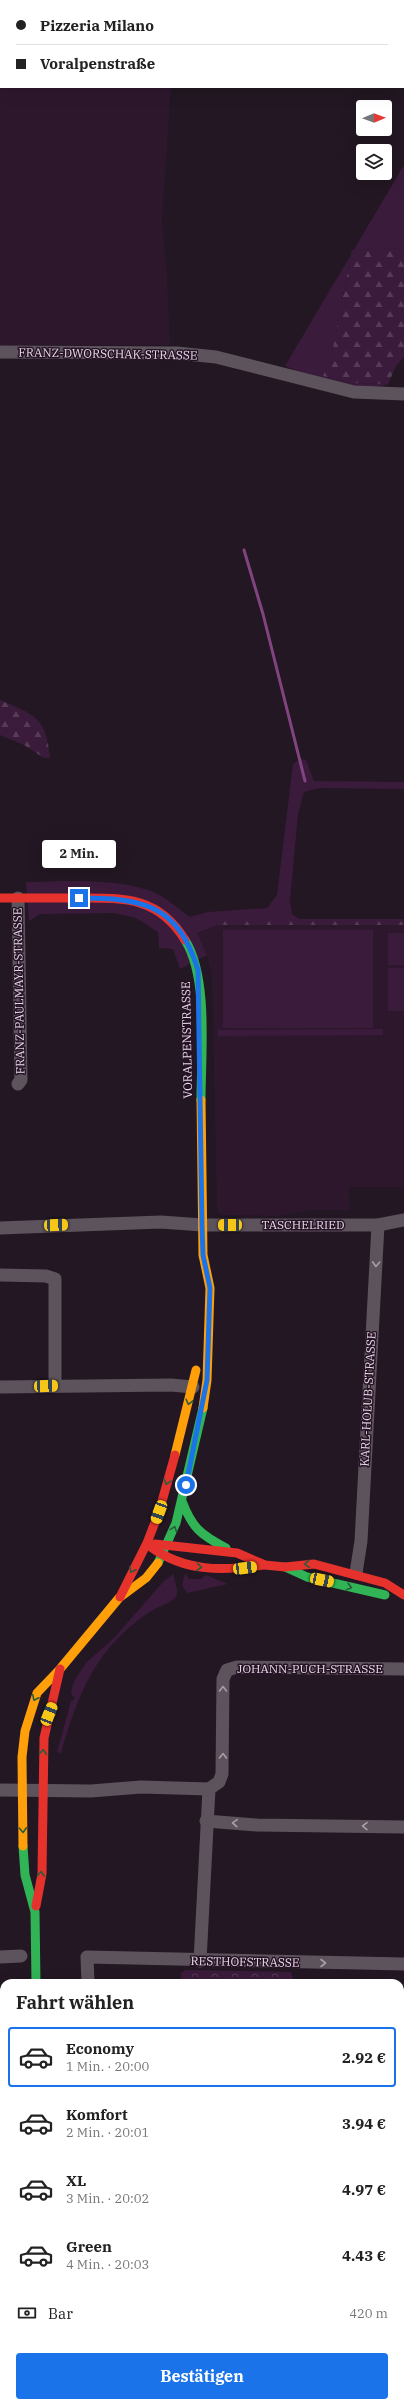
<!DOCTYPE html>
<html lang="de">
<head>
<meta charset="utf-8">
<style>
  :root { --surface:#fff; --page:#f6f6f6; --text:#222; --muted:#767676; --line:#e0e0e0; --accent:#1a73e8 }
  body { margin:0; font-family:"IBM Plex Serif",serif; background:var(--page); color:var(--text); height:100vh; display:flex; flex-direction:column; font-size:15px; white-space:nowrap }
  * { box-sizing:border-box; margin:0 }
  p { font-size:13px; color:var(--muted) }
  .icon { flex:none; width:22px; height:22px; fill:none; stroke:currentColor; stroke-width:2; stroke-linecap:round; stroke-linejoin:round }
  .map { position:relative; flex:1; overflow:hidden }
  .side { position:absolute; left:0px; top:1979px; width:404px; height:428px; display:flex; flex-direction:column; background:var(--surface); border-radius:12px 12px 0 0; box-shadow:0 4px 16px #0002 }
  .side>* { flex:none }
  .top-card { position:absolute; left:0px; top:0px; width:404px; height:88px; box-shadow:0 4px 16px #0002; display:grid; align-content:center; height:88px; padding:0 16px; background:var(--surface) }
  .needle { width:26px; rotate:89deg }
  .buttons { position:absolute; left:356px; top:100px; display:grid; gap:8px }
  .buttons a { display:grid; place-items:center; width:36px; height:36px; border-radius:4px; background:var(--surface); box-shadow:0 4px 16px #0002; font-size:20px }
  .end { position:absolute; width:18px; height:18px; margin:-9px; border:5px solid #1a73e8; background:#fff; box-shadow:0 0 0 2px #fff }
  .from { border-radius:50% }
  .bubble { position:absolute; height:28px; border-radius:4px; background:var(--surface); box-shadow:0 4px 16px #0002; font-size:13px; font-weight:800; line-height:28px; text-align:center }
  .car { position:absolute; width:12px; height:24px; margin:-12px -6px; border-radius:5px; box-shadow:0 0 3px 1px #0007; background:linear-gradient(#f5c518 24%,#345 0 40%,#f5c518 0 76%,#345 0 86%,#f5c518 0) }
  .top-card b { display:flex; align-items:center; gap:14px; height:38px; font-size:15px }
  .top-card b+b { border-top:1px solid var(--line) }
  .top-card i { width:10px; height:10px; background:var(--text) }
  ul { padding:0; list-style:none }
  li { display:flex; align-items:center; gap:12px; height:60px; margin:0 8px 6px; padding:0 8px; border:2px solid transparent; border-radius:4px }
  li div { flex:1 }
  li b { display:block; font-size:15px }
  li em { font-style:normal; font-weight:800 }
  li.current { border-color:var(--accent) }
  li>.icon { width:36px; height:36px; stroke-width:1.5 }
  h2 { padding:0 16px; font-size:18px; line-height:48px }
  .pay { display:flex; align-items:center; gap:10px; height:44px; padding:0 16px; font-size:15px }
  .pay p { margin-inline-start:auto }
  .primary-button { display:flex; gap:8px; margin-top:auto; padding:8px 16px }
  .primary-button a { flex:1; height:46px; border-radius:4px; background:var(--accent); color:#fff; font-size:16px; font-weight:800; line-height:46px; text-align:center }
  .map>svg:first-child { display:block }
  .built { fill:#2d172d }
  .grass { fill:#3b1b3b }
  .forest { fill:url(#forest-firs) }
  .park { fill:url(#park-crowns) }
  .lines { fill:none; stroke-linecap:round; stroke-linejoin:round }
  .stream { stroke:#814481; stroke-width:3 }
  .street { stroke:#5d535c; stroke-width:13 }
  .fast { stroke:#30b455; stroke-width:9 }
  .slow { stroke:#ff9f0a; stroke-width:9 }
  .jam { stroke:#e5322d; stroke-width:9 }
  .oneway { stroke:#a99da8 }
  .oneway2 { stroke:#2a5b3b }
  .route { stroke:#1a73e8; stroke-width:5 }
  .labels { text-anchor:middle; stroke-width:3; stroke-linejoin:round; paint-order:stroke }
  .street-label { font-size:12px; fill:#e7d9e6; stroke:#261326 }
</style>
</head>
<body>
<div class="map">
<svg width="404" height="2407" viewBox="0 0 404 2407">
  <defs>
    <pattern id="forest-firs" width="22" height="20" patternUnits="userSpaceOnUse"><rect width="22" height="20" fill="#3b1b3b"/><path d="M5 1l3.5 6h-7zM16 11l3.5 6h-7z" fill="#573c57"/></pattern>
    <pattern id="park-crowns" width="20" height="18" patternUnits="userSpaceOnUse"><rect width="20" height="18" fill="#3b1b3b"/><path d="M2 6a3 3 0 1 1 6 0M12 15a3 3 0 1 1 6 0" fill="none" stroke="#573c57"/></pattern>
  </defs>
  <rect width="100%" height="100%" fill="#221722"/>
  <!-- built -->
  <g class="built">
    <path d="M0,57L1,87H171L162,220L167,272L170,345H0Z"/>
    <path d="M217,925H404V1187H349L350,1210H312L276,1216L221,1215L217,1212L212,977L207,955L197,933Z"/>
  </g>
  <!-- grass -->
  <g class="grass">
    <path d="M404,165V248L352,250L332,353L323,376L349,383L388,384C356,396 315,377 285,366Z"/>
    <path d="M300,759L306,760L314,781L404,782V789L319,788L304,792L298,814L290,901L292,914L299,919H215L217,925L197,933L207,955L180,969L173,949L159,948L158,932L136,918L113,913L40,914L29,921L26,882C67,881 110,878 148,890C164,895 177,908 190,917L208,912L267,908L277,895L293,764Z"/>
    <rect x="223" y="930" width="150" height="98"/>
    <rect x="388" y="933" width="16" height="32"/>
    <rect x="388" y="968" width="16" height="43"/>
    <path d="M383,1029V1035L218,1036V1030Z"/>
    <path d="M185,1573L189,1579H201L206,1575L228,1584L187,1593L182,1585Z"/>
    <path d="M174,1574C173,1582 181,1591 175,1598C170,1603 160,1606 153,1610C146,1614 138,1620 131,1626C91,1659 75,1704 61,1753L57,1752L71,1701L75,1698L71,1694L73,1683L86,1663L114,1638L164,1581Z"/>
    <path d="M400,2345H404V2379L400,2390Z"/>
    <path d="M132,2403H395L394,2407H129Z"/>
  </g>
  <!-- forest -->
  <g class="forest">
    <path d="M404,248V357L396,366L388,384L349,383L323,376L332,353L352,250Z"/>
    <path d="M0,700C35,715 46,717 50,758H44L24,745L0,735Z"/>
    <path d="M214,919H404V925H217Z"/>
    <path d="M400,2229L404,2231V2336L400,2335Z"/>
    <path d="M4,2352V2403H106L99,2407H0V2353Z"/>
  </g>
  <!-- park -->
  <path class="park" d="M186,1970L291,1972L294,1983H180L181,1973Z"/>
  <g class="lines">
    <!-- stream -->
    <path class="stream" d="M244,550L263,614L305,781"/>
    <!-- street -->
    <g class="street">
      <path d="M0,352L177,353L216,357L354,392L404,394"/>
      <path d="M18,898L21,1080L18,1084"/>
      <path d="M0,1228L161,1222L202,1225H378L404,1220"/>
      <path d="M0,1275L46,1276L55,1279V1386"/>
      <path d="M0,1387L171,1385L193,1387"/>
      <path d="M356,1573L361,1541L378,1225"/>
      <path d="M209,1789L219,1782L222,1774L223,1679L227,1670L237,1667L404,1669"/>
      <path d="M0,1790L91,1791L141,1787L209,1789"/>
      <path d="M206,1821L257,1825L404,1827"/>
      <path d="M0,1957L21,1956"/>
      <path d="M200,1961L209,1789"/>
      <path d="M88,1983L87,1957L404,1964"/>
      <path d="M0,2098L3,2116L1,2170"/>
      <path d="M400,2337L404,2339"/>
      <path d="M0,2347L4,2346"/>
      <path d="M115,2407L120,2403"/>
      <path d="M401,2407L404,2398"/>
    </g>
    <!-- fast -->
    <g class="fast">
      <path d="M185,940C209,978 201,1055 201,1100"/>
      <path d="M182,1501C192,1528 201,1535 226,1548"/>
      <path d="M158,1563L176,1523L203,1408"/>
      <path d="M285,1567L307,1577L385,1595"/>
      <path d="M23,1846L25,1875L35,1912L36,1983"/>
    </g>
    <!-- slow -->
    <g class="slow">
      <path d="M201,1100L203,1255L210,1288L207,1380L203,1408"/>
      <path d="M175,1455L196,1370"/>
      <path d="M23,1846L22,1757L25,1731L37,1693L60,1669L119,1598L146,1578L158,1563"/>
      <path d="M0,2309L4,2301"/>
    </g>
    <!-- jam -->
    <g class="jam">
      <path d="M0,898C26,898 51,898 77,898C123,898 158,896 185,940"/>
      <path d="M155,1544L237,1553L265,1565L285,1567L314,1564L385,1583L404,1595"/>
      <path d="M151,1547C185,1572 223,1571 263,1565"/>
      <path d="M120,1597L147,1543L159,1512L175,1455"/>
      <path d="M36,1906L42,1874L44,1738L60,1669"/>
    </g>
  </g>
  <!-- one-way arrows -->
  <defs><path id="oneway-chevron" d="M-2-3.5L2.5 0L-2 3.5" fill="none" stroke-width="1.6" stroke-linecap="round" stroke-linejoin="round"/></defs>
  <g class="oneway">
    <use href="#oneway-chevron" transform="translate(376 1264) rotate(93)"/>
    <use href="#oneway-chevron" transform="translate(223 1689) rotate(-90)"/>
    <use href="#oneway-chevron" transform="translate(223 1756) rotate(-89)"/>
    <use href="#oneway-chevron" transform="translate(235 1823) rotate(-176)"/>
    <use href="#oneway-chevron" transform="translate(365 1826) rotate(-179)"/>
    <use href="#oneway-chevron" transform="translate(323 1963)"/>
  </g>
  <g class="oneway2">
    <use href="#oneway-chevron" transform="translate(189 1402) rotate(104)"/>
    <use href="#oneway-chevron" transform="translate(167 1482) rotate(106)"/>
    <use href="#oneway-chevron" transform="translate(174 1529) rotate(-70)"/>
    <use href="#oneway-chevron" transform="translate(307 1564) rotate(176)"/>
    <use href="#oneway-chevron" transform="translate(199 1567) rotate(5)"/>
    <use href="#oneway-chevron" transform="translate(132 1570) rotate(117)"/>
    <use href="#oneway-chevron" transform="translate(349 1587) rotate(15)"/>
    <use href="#oneway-chevron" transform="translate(35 1698) rotate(117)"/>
    <use href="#oneway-chevron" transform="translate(43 1752) rotate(-85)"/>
    <use href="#oneway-chevron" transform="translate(23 1830) rotate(87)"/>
    <use href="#oneway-chevron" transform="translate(41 1874) rotate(-86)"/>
  </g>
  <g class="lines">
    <!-- route -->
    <path class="route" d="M79,898C142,898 178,904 198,970L202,1225L203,1255L210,1288L207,1380L186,1485"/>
  </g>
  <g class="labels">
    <!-- street labels -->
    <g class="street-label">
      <text transform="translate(108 354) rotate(1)" y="4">FRANZ-DWORSCHAK-STRASSE</text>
      <text transform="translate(19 991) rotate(-91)" y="4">FRANZ-PAULMAYR-STRASSE</text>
      <text transform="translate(187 1040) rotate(-91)" y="4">VORALPENSTRASSE</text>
      <text x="303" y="1229">TASCHELRIED</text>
      <text transform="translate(368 1399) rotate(-87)" y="4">KARL-HOLUB-STRASSE</text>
      <text x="310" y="1673">JOHANN-PUCH-STRASSE</text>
      <text transform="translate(245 1962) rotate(1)" y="4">RESTHOFSTRASSE</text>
    </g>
  </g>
</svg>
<div class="buttons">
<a><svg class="needle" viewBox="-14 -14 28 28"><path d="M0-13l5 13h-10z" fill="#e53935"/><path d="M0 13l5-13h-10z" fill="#767676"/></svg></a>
<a><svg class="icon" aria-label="layers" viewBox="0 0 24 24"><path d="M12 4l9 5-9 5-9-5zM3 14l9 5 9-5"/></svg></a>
</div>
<i class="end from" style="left:186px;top:1485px"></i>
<i class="end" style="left:79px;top:898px"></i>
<div class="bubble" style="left:42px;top:840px;width:74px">2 Min.</div>
<i class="car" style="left:56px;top:1225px;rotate:88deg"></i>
<i class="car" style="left:230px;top:1225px;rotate:270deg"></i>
<i class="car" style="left:46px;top:1386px;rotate:88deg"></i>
<i class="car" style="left:159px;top:1512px;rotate:200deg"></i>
<i class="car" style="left:245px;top:1568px;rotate:83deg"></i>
<i class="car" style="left:322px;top:1580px;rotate:102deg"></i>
<i class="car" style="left:49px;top:1714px;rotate:22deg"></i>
<div class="top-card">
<b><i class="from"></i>Pizzeria Milano</b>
<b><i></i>Voralpenstraße</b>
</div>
<section class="side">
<h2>Fahrt wählen</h2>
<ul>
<li class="current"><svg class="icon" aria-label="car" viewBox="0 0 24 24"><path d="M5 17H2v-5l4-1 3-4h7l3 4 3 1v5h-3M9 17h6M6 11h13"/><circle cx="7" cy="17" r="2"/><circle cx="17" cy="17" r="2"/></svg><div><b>Economy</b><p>1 Min. · 20:00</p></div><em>2.92 €</em></li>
<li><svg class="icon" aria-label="car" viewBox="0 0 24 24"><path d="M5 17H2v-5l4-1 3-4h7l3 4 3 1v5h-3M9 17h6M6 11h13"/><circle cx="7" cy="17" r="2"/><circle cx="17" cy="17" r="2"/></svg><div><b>Komfort</b><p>2 Min. · 20:01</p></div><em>3.94 €</em></li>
<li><svg class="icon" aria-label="car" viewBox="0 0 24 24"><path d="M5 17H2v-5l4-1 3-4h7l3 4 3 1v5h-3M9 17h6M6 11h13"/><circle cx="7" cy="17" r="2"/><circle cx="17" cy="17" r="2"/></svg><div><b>XL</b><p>3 Min. · 20:02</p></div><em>4.97 €</em></li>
<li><svg class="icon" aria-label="car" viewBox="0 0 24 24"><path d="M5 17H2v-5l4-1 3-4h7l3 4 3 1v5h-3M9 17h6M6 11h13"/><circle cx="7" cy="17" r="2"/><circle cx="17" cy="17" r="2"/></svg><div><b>Green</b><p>4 Min. · 20:03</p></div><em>4.43 €</em></li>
</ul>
<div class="pay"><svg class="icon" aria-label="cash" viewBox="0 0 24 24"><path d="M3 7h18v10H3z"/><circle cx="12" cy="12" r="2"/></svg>Bar<p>420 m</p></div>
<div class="primary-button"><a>Bestätigen</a></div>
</section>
</div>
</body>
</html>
